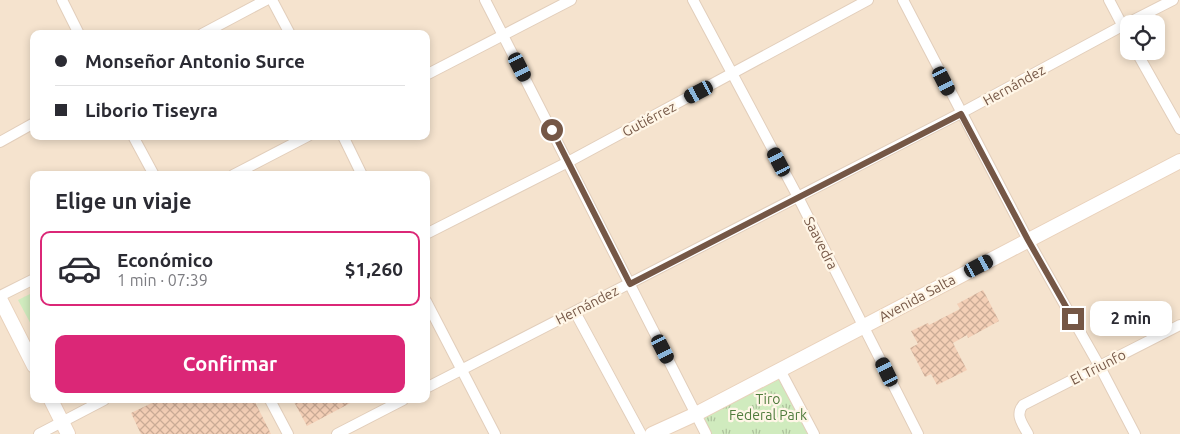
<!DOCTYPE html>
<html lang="es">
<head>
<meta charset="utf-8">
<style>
  :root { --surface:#fff; --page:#f2f2f3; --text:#2b2b33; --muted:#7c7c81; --line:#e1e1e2; --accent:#db2777 }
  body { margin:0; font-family:Ubuntu,sans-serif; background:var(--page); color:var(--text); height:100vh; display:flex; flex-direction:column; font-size:19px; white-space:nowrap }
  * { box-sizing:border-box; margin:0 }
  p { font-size:16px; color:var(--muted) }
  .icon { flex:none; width:28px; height:28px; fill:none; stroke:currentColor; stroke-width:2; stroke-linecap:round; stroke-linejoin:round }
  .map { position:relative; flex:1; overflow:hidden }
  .drawer { position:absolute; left:30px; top:171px; width:400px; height:232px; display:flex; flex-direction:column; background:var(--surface); border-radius:10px; box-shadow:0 2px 8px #0003 }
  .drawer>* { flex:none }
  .guide { position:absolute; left:30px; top:30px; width:400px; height:110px; border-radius:10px; box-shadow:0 2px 8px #0003; display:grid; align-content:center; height:110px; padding:0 25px; background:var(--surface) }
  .tools { position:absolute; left:1120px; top:15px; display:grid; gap:10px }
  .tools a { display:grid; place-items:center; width:45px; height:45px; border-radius:10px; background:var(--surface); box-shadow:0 2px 8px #0003; font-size:25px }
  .end { position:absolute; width:22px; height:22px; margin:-11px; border:6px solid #755746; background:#fff; box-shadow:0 0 0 2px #fff }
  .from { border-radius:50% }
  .bubble { position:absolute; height:35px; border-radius:10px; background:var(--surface); box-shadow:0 2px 8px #0003; font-size:16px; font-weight:700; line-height:35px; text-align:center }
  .car { position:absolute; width:15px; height:30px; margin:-15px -8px; border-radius:6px; box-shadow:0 0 4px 1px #0007; background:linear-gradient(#222 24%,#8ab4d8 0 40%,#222 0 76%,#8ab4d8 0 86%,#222 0) }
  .guide b { display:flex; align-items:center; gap:18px; height:48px; font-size:19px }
  .guide b+b { border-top:1px solid var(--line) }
  .guide i { width:12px; height:12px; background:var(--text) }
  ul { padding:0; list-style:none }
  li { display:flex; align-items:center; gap:15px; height:75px; margin:0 10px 8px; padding:0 15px; border:2px solid transparent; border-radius:10px }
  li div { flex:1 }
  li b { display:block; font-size:19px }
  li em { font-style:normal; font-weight:700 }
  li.selected { border-color:var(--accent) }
  li>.icon { width:45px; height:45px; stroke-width:1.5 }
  h2 { padding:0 25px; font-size:22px; line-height:60px }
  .action { display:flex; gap:10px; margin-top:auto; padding:10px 25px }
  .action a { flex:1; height:58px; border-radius:10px; background:var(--accent); color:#fff; font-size:20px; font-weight:700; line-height:58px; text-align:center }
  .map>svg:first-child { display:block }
  .residential { fill:#f5e3ce; fill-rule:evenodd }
  .park { fill:url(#park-tufts) }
  .building { fill:url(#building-cross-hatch) }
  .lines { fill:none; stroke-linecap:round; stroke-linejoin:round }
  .minor-casing { stroke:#e2cebb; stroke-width:12 }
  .secondary-casing { stroke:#e9d1bb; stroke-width:16 }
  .minor { stroke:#fff; stroke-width:10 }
  .secondary { stroke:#fff; stroke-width:14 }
  .route { stroke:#755746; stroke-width:6 }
  .labels { text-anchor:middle; stroke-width:4.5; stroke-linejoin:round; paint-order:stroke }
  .street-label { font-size:14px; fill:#755746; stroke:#fff6e7 }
  .park-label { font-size:14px; fill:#507c3d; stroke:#fff6e7 }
</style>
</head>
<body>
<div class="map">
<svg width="1180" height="434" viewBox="0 0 1180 434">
  <defs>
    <pattern id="park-tufts" width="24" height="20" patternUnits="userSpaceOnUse" patternTransform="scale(1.25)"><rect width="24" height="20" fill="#d0ebbe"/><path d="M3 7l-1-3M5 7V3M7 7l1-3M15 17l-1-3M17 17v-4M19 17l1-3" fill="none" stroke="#adc19c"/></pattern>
    <pattern id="building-cross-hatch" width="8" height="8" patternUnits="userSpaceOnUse" patternTransform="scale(1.25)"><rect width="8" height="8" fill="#f4cfb6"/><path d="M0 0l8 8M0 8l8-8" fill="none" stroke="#caab96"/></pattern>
  </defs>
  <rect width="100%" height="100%" fill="#fdf2e0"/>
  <!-- residential -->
  <path class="residential" d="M0,0H1180V434H0ZM1129,24H1156V51H1129ZM34,34H426V136H34ZM34,175H426V400H34Z"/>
  <!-- park -->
  <g class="park">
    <path d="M34,292V330L18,300Z"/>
    <path d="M780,370L814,434H706L696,414Z"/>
  </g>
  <!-- building -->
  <g class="building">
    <path d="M983,290L999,321L968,338L967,335L953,343L967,370L937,385L931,374L925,377L910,348L918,344L911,331L928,323L929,325L960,309L957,304Z"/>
    <path d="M158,400H254L271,434H141L131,413Z"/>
    <path d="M293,400H356L307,426Z"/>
  </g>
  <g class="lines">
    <defs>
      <g id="minor">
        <path d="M62,0L79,34"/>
        <path d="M272,0L290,34"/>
        <path d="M485,0L706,434"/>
        <path d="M693,0L798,197L918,434"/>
        <path d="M903,0L1028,240L1100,367L1135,434"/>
        <path d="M1109,0L1129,38"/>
        <path d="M202,34L266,0"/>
        <path d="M1136,51L1180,129"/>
        <path d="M426,75L571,0"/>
        <path d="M133,136L154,175"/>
        <path d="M343,136L362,175"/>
        <path d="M0,142L34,123"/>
        <path d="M233,175L308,136"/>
        <path d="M426,234L568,162L868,0"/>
        <path d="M0,296L34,279"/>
        <path d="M426,301L495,434"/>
        <path d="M575,312L641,434"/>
        <path d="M780,370L814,434"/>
        <path d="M426,388L961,113L1122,26L1173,0"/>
        <path d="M270,400L288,434"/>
        <path d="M39,434L104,400"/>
        <path d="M337,434L403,400"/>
        <path d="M1028,434C1022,423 1015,415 1023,405L1180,325"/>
      </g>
      <g id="secondary">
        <path d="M0,299L34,366"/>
        <path d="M51,400L68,434"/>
        <path d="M652,434L696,414L1180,161"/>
      </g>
    </defs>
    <!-- minor casing -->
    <use href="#minor" class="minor-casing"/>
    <!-- secondary casing -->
    <use href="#secondary" class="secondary-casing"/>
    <!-- minor -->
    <use href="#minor" class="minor"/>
    <!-- secondary -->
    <use href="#secondary" class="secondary"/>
  </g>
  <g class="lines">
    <!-- route -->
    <path class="route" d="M552,130L630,284L961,114L1028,240L1073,319"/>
  </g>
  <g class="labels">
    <!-- street labels -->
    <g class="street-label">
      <text transform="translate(1014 85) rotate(-29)" y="5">Hernández</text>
      <text transform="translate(649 119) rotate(-28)" y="5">Gutiérrez</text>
      <text transform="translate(821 243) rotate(63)" y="5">Saavedra</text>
      <text transform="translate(917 298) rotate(-28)" y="5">Avenida Salta</text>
      <text transform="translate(587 305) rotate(-27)" y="5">Hernández</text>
      <text transform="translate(1098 367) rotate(-27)" y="5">El Triunfo</text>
    </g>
    <!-- park labels -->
    <g class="park-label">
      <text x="768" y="404">Tiro<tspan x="768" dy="16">Federal Park</tspan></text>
    </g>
  </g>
</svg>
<div class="tools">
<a><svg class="icon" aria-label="locate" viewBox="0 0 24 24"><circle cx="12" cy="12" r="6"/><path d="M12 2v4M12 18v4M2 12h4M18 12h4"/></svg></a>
</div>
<i class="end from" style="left:552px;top:130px"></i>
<i class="end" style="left:1073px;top:319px"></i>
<div class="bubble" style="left:1090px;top:301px;width:82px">2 min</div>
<i class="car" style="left:520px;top:67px;rotate:153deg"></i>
<i class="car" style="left:944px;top:81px;rotate:153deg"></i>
<i class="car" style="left:699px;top:92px;rotate:242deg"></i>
<i class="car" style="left:779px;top:162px;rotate:332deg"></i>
<i class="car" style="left:979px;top:266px;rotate:62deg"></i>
<i class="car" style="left:663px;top:349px;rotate:153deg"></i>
<i class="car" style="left:887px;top:372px;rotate:334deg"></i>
<div class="guide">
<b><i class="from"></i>Monseñor Antonio Surce</b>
<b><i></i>Liborio Tiseyra</b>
</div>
<section class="drawer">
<h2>Elige un viaje</h2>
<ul>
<li class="selected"><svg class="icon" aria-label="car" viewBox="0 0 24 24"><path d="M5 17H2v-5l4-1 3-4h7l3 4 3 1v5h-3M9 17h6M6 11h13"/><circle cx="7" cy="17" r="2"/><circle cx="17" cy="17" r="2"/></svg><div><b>Económico</b><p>1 min · 07:39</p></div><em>$1,260</em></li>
</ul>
<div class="action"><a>Confirmar</a></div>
</section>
</div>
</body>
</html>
